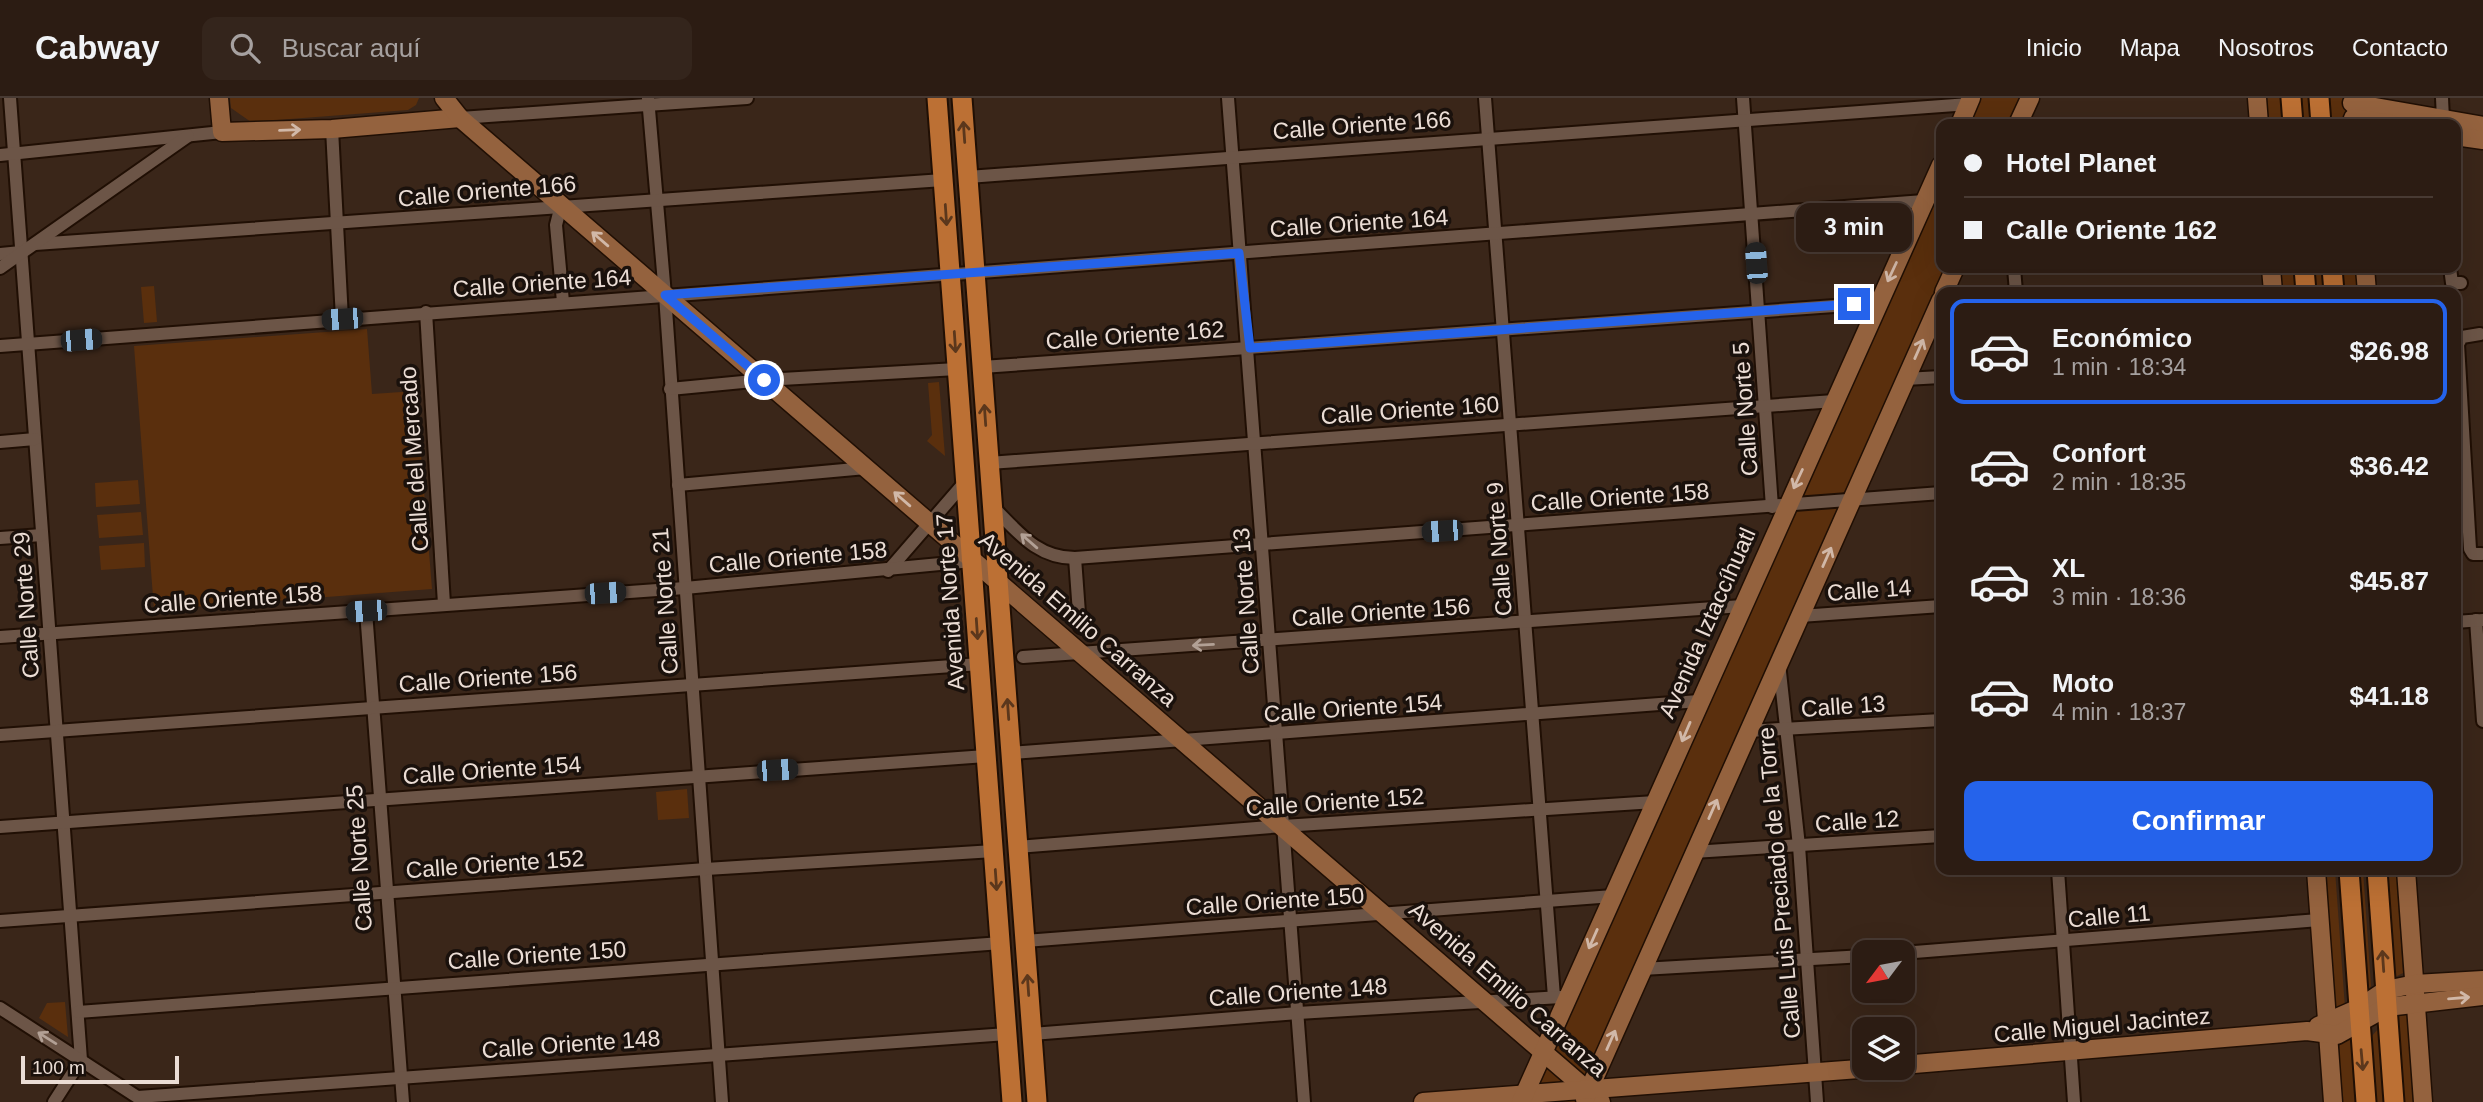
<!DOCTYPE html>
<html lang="es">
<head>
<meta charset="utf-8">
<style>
  :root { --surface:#2c1c13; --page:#34251c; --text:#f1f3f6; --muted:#a6a1a0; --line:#483a33; --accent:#2563eb }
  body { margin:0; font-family:Arial,sans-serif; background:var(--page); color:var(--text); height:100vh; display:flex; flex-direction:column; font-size:26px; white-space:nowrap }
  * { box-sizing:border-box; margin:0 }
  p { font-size:23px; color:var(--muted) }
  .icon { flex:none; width:38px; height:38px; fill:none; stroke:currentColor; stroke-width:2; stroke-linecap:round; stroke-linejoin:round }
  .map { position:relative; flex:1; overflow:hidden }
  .sheet { position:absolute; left:1936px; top:189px; width:525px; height:588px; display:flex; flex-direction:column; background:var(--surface); border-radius:14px; box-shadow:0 7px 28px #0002,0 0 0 2px var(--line) }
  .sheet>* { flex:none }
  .banner { position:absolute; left:1936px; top:21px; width:525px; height:154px; border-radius:14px; box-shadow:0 7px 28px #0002,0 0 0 2px var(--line); display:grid; align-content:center; height:154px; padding:0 28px; background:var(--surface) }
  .needle { width:46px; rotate:238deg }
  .tools { position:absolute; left:1852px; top:842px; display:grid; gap:14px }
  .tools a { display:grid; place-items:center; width:63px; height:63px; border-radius:14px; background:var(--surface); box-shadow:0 7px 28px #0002,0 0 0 2px var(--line); font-size:35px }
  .scale { position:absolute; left:21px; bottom:18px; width:158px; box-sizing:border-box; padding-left:7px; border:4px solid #ebddd5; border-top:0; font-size:19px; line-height:24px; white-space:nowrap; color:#ebddd5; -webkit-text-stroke:5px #1a110c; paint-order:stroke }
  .end { position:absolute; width:32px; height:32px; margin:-16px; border:9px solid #2563eb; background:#fff; box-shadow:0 0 0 4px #fff }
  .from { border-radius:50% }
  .bubble { position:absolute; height:49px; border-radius:14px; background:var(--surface); box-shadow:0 7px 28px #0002,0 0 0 2px var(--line); font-size:23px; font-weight:600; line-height:49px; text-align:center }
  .car { position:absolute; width:21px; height:42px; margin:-21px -10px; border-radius:9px; box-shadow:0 0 5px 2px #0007; background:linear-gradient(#222 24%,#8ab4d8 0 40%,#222 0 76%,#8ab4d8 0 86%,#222 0) }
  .banner b { display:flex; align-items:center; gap:24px; height:66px; font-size:26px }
  .banner b+b { border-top:2px solid var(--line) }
  .banner i { width:18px; height:18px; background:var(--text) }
  ul { padding:12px 0 0; list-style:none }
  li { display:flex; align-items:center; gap:21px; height:105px; margin:0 14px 10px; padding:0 14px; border:4px solid transparent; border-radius:14px }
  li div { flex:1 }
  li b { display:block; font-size:26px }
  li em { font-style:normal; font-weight:600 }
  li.active { border-color:var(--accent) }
  li>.icon { width:63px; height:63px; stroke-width:1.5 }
  .action { display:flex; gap:14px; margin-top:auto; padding:14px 28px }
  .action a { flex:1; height:80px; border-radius:14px; background:var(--accent); color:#fff; font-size:28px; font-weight:600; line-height:80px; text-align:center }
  header { display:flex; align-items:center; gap:42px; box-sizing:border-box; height:98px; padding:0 35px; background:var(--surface); border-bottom:2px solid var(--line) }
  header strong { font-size:33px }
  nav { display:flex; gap:38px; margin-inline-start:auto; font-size:24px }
  .search { width:490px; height:63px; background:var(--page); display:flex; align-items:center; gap:18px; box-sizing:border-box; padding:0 24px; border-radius:14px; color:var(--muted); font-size:26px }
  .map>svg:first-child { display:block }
  .green { fill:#5a2f0d }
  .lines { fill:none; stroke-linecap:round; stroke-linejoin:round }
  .street-casing { stroke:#200f04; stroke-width:16 }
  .secondary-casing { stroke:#200f04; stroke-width:21 }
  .primary-casing { stroke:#200f04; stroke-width:23 }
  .street { stroke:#6c5547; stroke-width:12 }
  .secondary { stroke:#94623e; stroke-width:18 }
  .primary { stroke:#bc7034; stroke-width:19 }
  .oneway { stroke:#d1b8a8 }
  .oneway2 { stroke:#5b371c }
  .oneway3 { stroke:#b2a095 }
  .route { stroke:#2563eb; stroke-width:9 }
  .labels { text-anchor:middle; stroke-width:7; stroke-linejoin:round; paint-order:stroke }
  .street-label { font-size:23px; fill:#ebddd5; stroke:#1a110c }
</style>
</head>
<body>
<header>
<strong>Cabway</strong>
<div class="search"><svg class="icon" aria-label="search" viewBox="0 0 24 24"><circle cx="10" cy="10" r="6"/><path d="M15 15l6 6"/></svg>Buscar aquí</div>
<nav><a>Inicio</a><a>Mapa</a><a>Nosotros</a><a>Contacto</a></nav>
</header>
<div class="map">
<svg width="2483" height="1004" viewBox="0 0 2483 1004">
  <rect width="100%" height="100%" fill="#3a2619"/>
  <!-- green -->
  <g class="green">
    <path d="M230,0H419L416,7L408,12L251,24L231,10Z"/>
    <path d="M1976,0H2026L2015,26H1964Z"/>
    <path d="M2267,0H2283L2285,26H2269Z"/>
    <path d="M2299,0H2311L2313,26H2301Z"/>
    <path d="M2330,0H2345L2347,26H2331Z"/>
    <path d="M1941,76V170H1951L1579,1004H1525Z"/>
    <path d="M2281,170H2296L2298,194H2283Z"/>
    <path d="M2312,170H2324L2326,194H2314Z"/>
    <path d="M2342,170H2359L2361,194H2344Z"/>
    <path d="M154,188L157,224L144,225L141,189Z"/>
    <path d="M367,231L372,296L416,293L432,491L154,512L134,248Z"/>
    <path d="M939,284L945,358L927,343L932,337L928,285Z"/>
    <path d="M138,382L140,406L96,409L95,385Z"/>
    <path d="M141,414L143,437L99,440L97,417Z"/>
    <path d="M144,445L145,469L101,472L99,448Z"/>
    <path d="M687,691L689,720L658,722L656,694Z"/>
    <path d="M2321,772H2335L2345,910L2335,913L2331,909Z"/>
    <path d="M2351,772H2363L2371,888L2366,895Z"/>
    <path d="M2377,772H2396L2403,875L2391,881Z"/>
    <path d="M65,904L68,939L39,920L47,905Z"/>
    <path d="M2411,912L2421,1004H2404L2398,920L2399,916Z"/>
    <path d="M2378,931L2381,933L2387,1004H2376L2372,938Z"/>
    <path d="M2351,937L2358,1004H2341L2339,941Z"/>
  </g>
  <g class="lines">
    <defs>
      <g id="street">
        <path d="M10,0L81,962L54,1004"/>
        <path d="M648,0L665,197L722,1004"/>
        <path d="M1228,0L1304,1004"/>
        <path d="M1485,0L1554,899"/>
        <path d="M1743,0L1772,409"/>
        <path d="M2442,0L2443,21"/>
        <path d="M460,20L747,0"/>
        <path d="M332,31L342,221"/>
        <path d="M0,57L222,34"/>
        <path d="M968,79L1969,6"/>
        <path d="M561,107L556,127L563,204"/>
        <path d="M35,146L943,82"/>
        <path d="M0,156L21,154"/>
        <path d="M0,170L188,38"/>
        <path d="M2014,170L2016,194"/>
        <path d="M2450,170L2452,185H2461"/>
        <path d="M426,214L444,506"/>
        <path d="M2480,236L2462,239L2458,246L2470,451L2473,456H2481"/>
        <path d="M0,248L1924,103"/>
        <path d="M982,269L1877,205"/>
        <path d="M1905,281L1941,279"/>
        <path d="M670,291L764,282L957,271"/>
        <path d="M0,344L35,341"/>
        <path d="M989,365L1834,303"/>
        <path d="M678,387L866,370"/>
        <path d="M993,409C1018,434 1037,460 1075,460L1941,395"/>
        <path d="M0,440L42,437"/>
        <path d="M1075,460L1080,529"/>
        <path d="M888,473L966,383"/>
        <path d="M366,513L403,1004"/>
        <path d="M1800,518L1941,508"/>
        <path d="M2476,522L2483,623"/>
        <path d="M2455,524L2483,522"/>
        <path d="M0,539L685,490L972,463"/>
        <path d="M1023,559L1742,508"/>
        <path d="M1779,565L1799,748L1817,1004"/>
        <path d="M1747,633L1941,622"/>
        <path d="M0,637L980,566"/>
        <path d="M1011,655L1699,603"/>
        <path d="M0,729L986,658"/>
        <path d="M1017,749L1283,728L1655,704"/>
        <path d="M1693,754L1941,738"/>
        <path d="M2058,772L2074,1004"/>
        <path d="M0,823L706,771L994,753"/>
        <path d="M1025,843L1613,798"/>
        <path d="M1902,855L2319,822"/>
        <path d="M1642,871L1864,858"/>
        <path d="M0,910L145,1004"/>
        <path d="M78,914L1001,845"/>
        <path d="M1032,936L1298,915L1561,899"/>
        <path d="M138,999L1007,936"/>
      </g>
      <g id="secondary">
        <path d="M219,0L222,34L332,31L460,20"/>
        <path d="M444,0L460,20L1601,1004"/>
        <path d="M2257,0L2259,26"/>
        <path d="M2352,5L2483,28"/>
        <path d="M2353,20L2391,26"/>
        <path d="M1960,26L1971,0"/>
        <path d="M2018,26L2030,0"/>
        <path d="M2455,38L2483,42"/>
        <path d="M2271,170L2273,194"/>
        <path d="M2365,170L2367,194"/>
        <path d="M1944,194L1955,170"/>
        <path d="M2316,772L2333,1004"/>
        <path d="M2406,772L2423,1004"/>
        <path d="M2318,928L2359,910L2386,892L2415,886L2483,882"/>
        <path d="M1902,967L2307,933L2337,937L2387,909L2483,898"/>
        <path d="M1585,1001L1941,202"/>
        <path d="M1423,1004L1872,970"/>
        <path d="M1521,1004L1941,67"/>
      </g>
      <g id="primary">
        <path d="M937,0L1012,1004"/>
        <path d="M962,0L1037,1004"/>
        <path d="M2291,0L2293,26"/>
        <path d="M2319,0L2321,26"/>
        <path d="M2304,170L2306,194"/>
        <path d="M2332,170L2334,194"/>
        <path d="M2349,772L2366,1004"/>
        <path d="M2377,772L2394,1004"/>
      </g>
    </defs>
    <!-- street casing -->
    <use href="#street" class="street-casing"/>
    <!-- secondary casing -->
    <use href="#secondary" class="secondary-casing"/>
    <!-- primary casing -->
    <use href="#primary" class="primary-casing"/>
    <!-- street -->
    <use href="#street" class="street"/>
    <!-- secondary -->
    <use href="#secondary" class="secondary"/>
    <!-- primary -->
    <use href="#primary" class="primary"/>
  </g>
  <!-- one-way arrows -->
  <defs><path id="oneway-shaft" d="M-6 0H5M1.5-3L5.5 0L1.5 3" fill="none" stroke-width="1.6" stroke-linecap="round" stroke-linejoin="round" transform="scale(1.75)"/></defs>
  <g class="oneway">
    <use href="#oneway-shaft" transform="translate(290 32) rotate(-2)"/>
    <use href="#oneway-shaft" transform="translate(600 141) rotate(-139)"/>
    <use href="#oneway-shaft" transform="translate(1892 174) rotate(115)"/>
    <use href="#oneway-shaft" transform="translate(1919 251) rotate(-66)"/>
    <use href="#oneway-shaft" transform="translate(1798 381) rotate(115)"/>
    <use href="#oneway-shaft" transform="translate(902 401) rotate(-139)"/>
    <use href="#oneway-shaft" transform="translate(1827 459) rotate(-66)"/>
    <use href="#oneway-shaft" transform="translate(1686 634) rotate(113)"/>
    <use href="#oneway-shaft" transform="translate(1713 711) rotate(-66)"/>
    <use href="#oneway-shaft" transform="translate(1593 841) rotate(114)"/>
    <use href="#oneway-shaft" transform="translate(2459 900) rotate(-5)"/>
    <use href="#oneway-shaft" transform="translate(1611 942) rotate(-66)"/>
  </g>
  <g class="oneway2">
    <use href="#oneway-shaft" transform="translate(964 34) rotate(-94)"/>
    <use href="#oneway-shaft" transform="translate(946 117) rotate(86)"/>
    <use href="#oneway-shaft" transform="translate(955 244) rotate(86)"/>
    <use href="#oneway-shaft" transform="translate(985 317) rotate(-94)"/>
    <use href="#oneway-shaft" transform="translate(977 531) rotate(86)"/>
    <use href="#oneway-shaft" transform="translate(1008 611) rotate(-94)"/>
    <use href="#oneway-shaft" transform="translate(996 782) rotate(86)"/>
    <use href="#oneway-shaft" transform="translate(2383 863) rotate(-94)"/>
    <use href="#oneway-shaft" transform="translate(1028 887) rotate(-94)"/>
    <use href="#oneway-shaft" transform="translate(2362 962) rotate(85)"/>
  </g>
  <g class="oneway3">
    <use href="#oneway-shaft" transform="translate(1029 443) rotate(-139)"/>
    <use href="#oneway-shaft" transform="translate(1203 547) rotate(177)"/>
    <use href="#oneway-shaft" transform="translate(47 940) rotate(-148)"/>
  </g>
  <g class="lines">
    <!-- route -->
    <path class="route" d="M764,282L665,197L1239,155L1250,250L1854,206"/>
  </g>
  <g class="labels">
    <!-- street labels -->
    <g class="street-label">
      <text transform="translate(1362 27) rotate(-4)" y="8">Calle Oriente 166</text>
      <text transform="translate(487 93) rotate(-5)" y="8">Calle Oriente 166</text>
      <text transform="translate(1359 125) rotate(-4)" y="8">Calle Oriente 164</text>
      <text transform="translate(542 185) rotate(-4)" y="8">Calle Oriente 164</text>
      <text transform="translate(1135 237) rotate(-4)" y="8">Calle Oriente 162</text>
      <text transform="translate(1745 311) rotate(-94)" y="8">Calle Norte 5</text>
      <text transform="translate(1410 312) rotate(-4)" y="8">Calle Oriente 160</text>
      <text transform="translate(414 361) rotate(-94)" y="8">Calle del Mercado</text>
      <text transform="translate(1620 399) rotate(-4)" y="8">Calle Oriente 158</text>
      <text transform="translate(1499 451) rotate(-94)" y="8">Calle Norte 9</text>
      <text transform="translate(798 459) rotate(-5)" y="8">Calle Oriente 158</text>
      <text transform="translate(1869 492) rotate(-4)" y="8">Calle 14</text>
      <text transform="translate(233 501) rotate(-4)" y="8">Calle Oriente 158</text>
      <text transform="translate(665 503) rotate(-94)" y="8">Calle Norte 21</text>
      <text transform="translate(1246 503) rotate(-94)" y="8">Calle Norte 13</text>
      <text transform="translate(950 504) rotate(-94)" y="8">Avenida Norte 17</text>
      <text transform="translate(26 507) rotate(-94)" y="8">Calle Norte 29</text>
      <text transform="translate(1381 514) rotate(-4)" y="8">Calle Oriente 156</text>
      <text transform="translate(1078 521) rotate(41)" y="8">Avenida Emilio Carranza</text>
      <text transform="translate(1707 525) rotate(-66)" y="8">Avenida Iztaccíhuatl</text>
      <text transform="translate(488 580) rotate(-4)" y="8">Calle Oriente 156</text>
      <text transform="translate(1843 608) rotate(-4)" y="8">Calle 13</text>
      <text transform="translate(1353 610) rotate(-4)" y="8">Calle Oriente 154</text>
      <text transform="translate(492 672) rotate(-4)" y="8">Calle Oriente 154</text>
      <text transform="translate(1335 704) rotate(-4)" y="8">Calle Oriente 152</text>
      <text transform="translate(1857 723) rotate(-4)" y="8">Calle 12</text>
      <text transform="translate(359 760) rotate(-94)" y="8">Calle Norte 25</text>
      <text transform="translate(495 766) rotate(-4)" y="8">Calle Oriente 152</text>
      <text transform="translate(1779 785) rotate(-95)" y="8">Calle Luis Preciado de la Torre</text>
      <text transform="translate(1275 803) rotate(-4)" y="8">Calle Oriente 150</text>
      <text transform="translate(2109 818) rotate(-5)" y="8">Calle 11</text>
      <text transform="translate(537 857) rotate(-4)" y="8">Calle Oriente 150</text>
      <text transform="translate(1508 891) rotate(41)" y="8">Avenida Emilio Carranza</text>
      <text transform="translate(1298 894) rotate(-4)" y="8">Calle Oriente 148</text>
      <text transform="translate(2102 927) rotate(-5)" y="8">Calle Miguel Jacintez</text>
      <text transform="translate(571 946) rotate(-4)" y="8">Calle Oriente 148</text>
    </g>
  </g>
</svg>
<div class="tools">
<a><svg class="needle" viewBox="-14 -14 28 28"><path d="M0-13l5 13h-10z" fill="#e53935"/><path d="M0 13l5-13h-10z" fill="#a6a1a0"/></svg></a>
<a><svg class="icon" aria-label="layers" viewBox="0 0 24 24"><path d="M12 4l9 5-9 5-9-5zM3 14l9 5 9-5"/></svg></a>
</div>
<div class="scale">100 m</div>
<i class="end from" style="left:764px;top:282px"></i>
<i class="end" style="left:1854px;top:206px"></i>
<div class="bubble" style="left:1796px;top:105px;width:116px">3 min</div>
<i class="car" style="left:1756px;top:165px;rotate:356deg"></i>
<i class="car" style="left:342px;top:221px;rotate:266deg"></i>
<i class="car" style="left:81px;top:242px;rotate:85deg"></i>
<i class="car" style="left:1442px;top:433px;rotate:266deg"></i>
<i class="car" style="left:605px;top:495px;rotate:86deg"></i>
<i class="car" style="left:366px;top:513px;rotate:266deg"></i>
<i class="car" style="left:777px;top:672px;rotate:86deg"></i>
<div class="banner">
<b><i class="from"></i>Hotel Planet</b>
<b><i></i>Calle Oriente 162</b>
</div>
<section class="sheet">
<ul>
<li class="active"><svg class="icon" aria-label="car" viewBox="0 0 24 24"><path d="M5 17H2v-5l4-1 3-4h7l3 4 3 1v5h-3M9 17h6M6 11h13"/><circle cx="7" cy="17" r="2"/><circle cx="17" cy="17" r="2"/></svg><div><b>Económico</b><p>1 min · 18:34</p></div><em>$26.98</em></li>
<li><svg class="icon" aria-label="car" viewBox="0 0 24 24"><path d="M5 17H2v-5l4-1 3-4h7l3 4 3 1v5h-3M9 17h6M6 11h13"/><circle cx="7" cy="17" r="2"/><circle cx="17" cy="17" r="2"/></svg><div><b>Confort</b><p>2 min · 18:35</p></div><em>$36.42</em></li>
<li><svg class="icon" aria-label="car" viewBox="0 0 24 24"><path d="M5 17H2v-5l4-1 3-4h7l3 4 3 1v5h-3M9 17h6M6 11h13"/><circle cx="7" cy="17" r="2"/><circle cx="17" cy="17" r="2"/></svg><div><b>XL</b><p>3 min · 18:36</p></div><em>$45.87</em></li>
<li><svg class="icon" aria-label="car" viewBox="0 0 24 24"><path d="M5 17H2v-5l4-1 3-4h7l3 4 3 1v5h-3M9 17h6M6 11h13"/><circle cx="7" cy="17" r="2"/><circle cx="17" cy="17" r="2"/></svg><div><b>Moto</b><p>4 min · 18:37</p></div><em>$41.18</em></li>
</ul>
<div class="action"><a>Confirmar</a></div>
</section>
</div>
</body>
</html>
